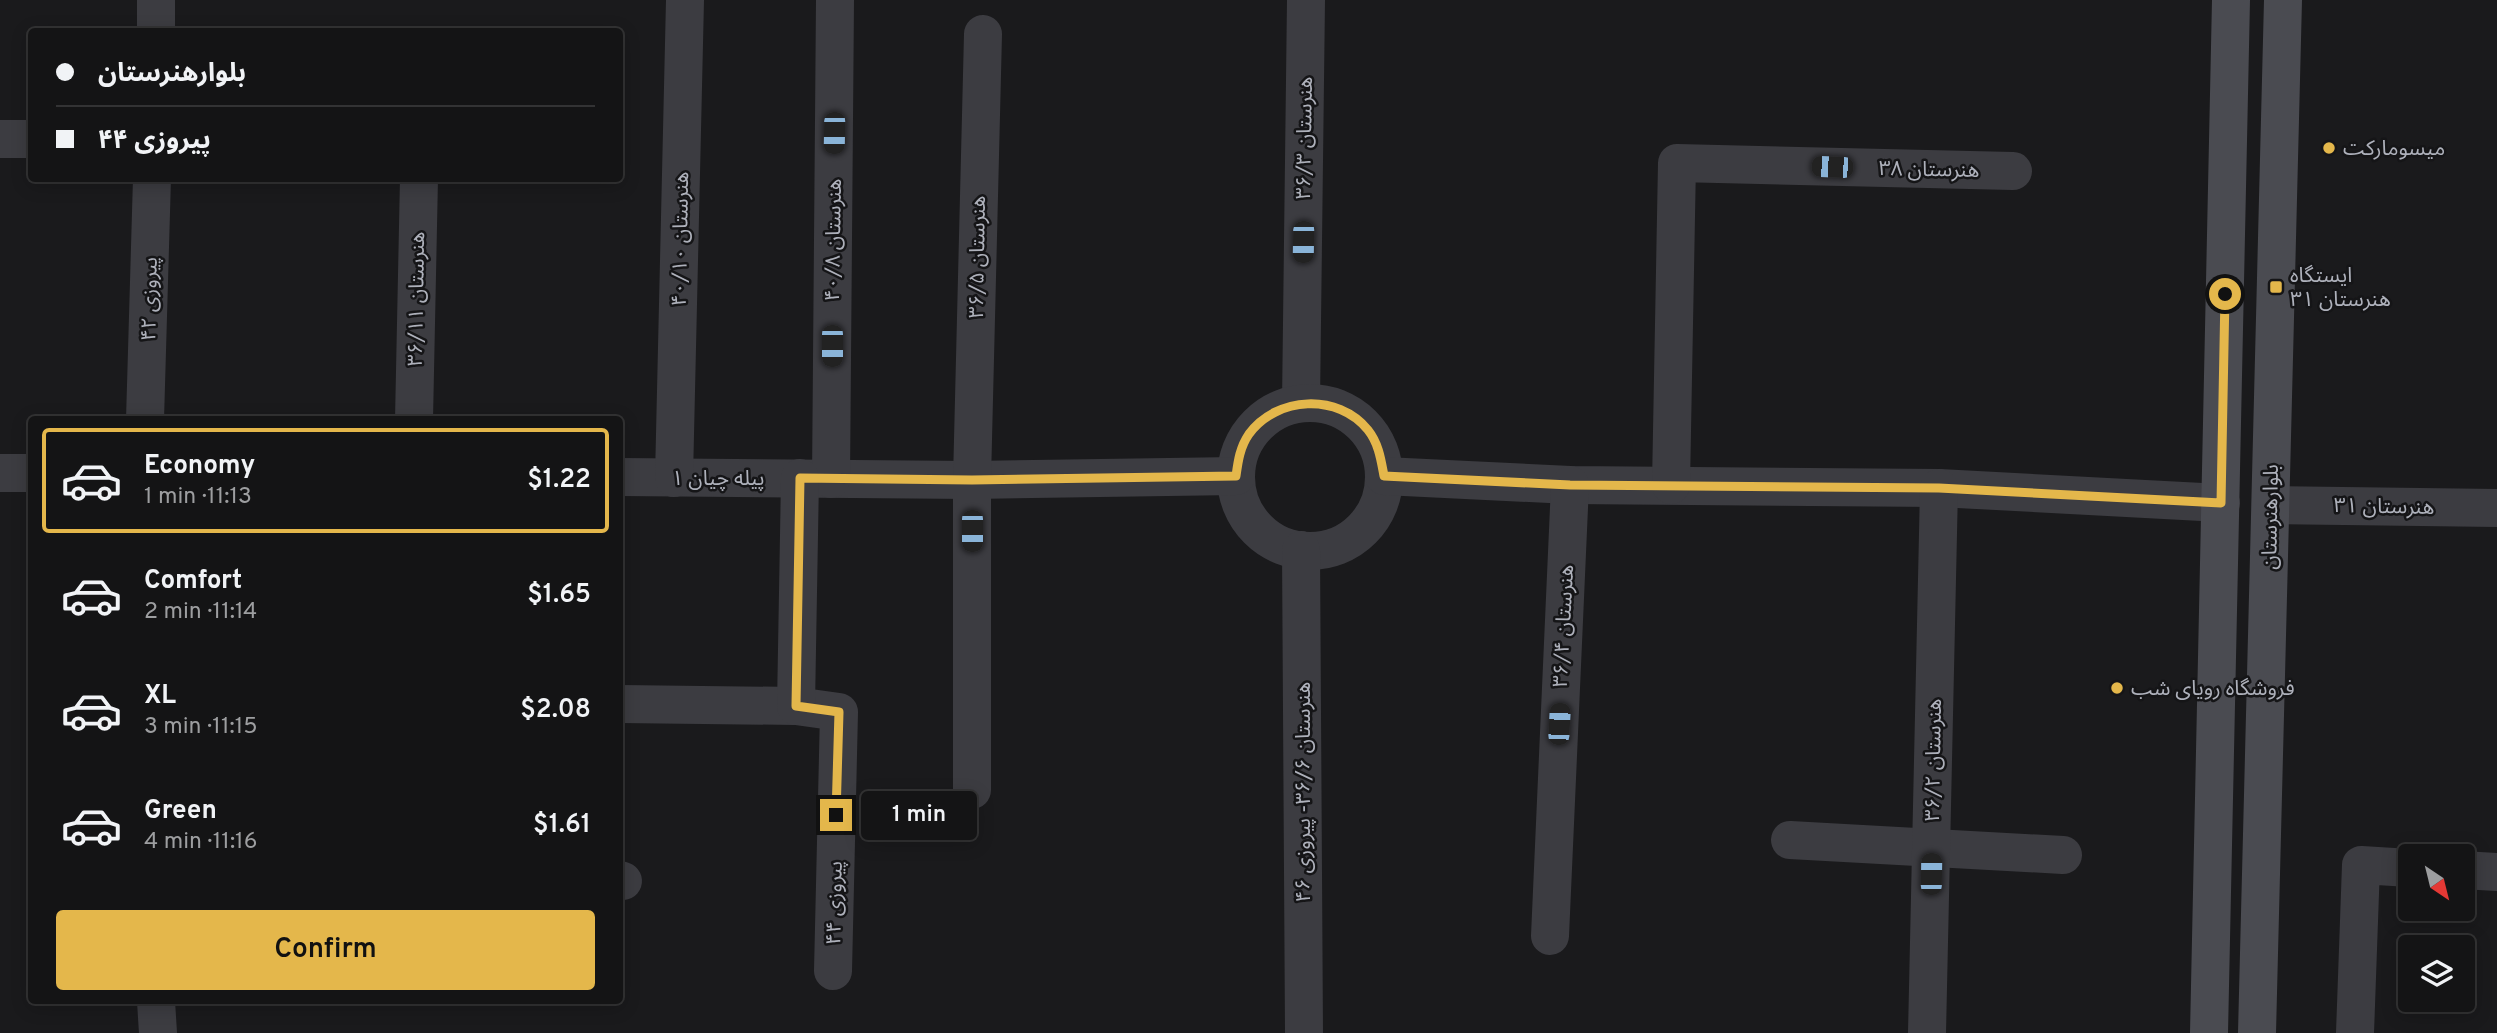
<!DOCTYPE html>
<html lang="en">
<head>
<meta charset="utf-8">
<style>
  :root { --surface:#141415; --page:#212122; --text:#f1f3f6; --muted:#9d9ea0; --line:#333334; --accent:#e4b74b }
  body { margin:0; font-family:Overpass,"Noto Sans Arabic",sans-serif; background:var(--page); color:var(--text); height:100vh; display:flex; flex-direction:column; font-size:26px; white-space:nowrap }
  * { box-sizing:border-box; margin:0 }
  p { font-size:23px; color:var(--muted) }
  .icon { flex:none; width:38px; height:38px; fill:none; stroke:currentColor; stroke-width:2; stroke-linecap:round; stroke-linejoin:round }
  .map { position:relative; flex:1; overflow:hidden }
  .drawer { position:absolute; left:28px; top:416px; width:595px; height:588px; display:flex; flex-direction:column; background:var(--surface); border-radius:7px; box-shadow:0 4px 18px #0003,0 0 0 2px var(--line) }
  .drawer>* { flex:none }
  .banner { position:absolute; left:28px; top:28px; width:595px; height:154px; border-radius:7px; box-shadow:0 4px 18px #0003,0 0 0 2px var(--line); display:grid; align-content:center; height:154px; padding:0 28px; background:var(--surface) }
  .needle { width:46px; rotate:145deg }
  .controls { position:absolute; left:2398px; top:844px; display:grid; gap:14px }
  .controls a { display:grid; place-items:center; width:77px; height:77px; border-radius:7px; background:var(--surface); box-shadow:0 4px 18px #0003,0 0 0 2px var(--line); font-size:35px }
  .end { position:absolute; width:32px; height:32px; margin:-16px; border:9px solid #e4b74b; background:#111; box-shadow:0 0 0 4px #111 }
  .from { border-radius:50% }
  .bubble { position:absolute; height:49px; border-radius:7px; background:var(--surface); box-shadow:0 4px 18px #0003,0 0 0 2px var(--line); font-size:23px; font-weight:600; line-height:49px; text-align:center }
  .car { position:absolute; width:21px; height:42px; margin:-21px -10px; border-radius:9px; box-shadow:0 0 5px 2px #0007; background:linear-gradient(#222 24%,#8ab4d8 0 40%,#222 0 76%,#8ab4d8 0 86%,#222 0) }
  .banner b { display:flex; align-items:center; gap:24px; height:66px; font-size:26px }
  .banner b+b { border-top:2px solid var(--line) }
  .banner i { width:18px; height:18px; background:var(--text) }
  ul { padding:12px 0 0; list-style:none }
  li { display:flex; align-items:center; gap:21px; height:105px; margin:0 14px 10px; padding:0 14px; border:4px solid transparent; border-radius:7px }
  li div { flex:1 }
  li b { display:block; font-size:26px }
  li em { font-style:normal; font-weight:600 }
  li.selected { border-color:var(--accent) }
  li>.icon { width:63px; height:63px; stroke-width:1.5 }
  .cta { display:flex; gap:14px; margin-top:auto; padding:14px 28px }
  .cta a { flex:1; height:80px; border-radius:7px; background:var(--accent); color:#111; font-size:28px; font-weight:600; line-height:80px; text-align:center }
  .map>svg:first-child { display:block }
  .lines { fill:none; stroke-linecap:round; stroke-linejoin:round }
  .street { stroke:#3c3c41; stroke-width:38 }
  .secondary { stroke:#4a4b51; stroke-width:38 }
  .route { stroke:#e4b74b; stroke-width:9 }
  .poi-dot { fill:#e4b74b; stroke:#151517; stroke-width:2.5 }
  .labels { text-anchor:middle; stroke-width:5; stroke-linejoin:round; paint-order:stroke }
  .street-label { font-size:21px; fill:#aeb1bb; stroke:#151517 }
  .poi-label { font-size:21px; fill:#aeb1bb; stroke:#151517; text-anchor:start }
</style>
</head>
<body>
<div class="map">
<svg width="2497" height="1033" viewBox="0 0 2497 1033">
  <rect width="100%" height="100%" fill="#1a1a1c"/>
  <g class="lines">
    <!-- street -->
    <g class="street">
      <path d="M156,32V0"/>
      <path d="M0,139H32"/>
      <path d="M1301,403L1306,0"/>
      <circle cx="1310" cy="477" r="74"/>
      <path d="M145,420L152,178"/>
      <path d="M414,420L419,178"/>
      <path d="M0,473H32"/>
      <path d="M1384,476L1570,485L1939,488L2221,503"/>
      <path d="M620,477L972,480L1236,476"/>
      <path d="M674,478L685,0"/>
      <path d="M831,479L835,0"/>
      <path d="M1671,485L1677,163L2013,171"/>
      <path d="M2271,505L2497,508"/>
      <path d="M1301,550L1304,1033"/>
      <path d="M620,704L796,706L839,712L833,971"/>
      <path d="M796,706L800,478"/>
      <path d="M972,790V480L983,34"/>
      <path d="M1790,840L2063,855"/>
      <path d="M2462,870L2497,872"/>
      <path d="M620,880L623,881"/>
      <path d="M1550,936L1570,485"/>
      <path d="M156,1001L158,1033"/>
      <path d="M1927,1033L1939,488"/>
      <path d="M2355,1033L2361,865L2410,868"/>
    </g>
    <!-- secondary -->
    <g class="secondary">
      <path d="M2209,1033L2231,0"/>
      <path d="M2257,1033L2283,0"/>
    </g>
  </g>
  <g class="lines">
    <!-- route -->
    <path class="route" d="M836,815L839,712L796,706L800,478L972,480L1236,476C1238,461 1240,447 1249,434C1277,396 1338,393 1368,430C1379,444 1381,460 1384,476L1570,485L1939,488L2221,503L2225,294"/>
  </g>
  <!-- markers -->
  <g class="poi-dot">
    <circle cx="2329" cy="148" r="7"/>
    <rect x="2269" y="280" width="14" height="14" rx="3.5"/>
    <circle cx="2117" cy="688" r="7"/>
  </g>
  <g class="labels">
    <!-- street labels -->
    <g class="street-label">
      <text transform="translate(1304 138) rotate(-89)" y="7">هنرستان ۳۶/۳</text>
      <text transform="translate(1929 169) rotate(1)" y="7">هنرستان ۳۸</text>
      <text transform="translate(680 239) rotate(-89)" y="7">هنرستان ۴۰/۱۰</text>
      <text transform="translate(833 240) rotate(-89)" y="7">هنرستان ۴۰/۸</text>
      <text transform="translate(977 257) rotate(-89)" y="7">هنرستان ۳۶/۵</text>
      <text transform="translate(149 299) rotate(-89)" y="7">پیروزی ۴۲</text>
      <text transform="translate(416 299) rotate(-89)" y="7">هنرستان ۳۶/۱۱</text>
      <text x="718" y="485">پیله چیان ۱</text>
      <text transform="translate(2384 506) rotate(1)" y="7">هنرستان ۳۱</text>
      <text transform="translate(2270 517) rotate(-89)" y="7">بلوارهنرستان</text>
      <text transform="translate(1563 626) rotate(-87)" y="7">هنرستان ۳۶/۴</text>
      <text transform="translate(1933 760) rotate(-89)" y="7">هنرستان ۳۶/۲</text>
      <text transform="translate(1303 792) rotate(-90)" y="7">هنرستان ۳۶/۶- پیروزی ۴۶</text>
      <text transform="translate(834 903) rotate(-89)" y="7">پیروزی ۴۴</text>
    </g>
    <!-- poi labels -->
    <g class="poi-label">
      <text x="2343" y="155">میسومارکت</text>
      <text x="2290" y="282">ایستگاه<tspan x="2290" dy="24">هنرستان ۳۱</tspan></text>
      <text x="2131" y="695">فروشگاه رویای شب</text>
    </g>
  </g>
</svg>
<div class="controls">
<a><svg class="needle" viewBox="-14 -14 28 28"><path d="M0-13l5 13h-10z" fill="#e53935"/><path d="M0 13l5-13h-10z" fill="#9d9ea0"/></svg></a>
<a><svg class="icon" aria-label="layers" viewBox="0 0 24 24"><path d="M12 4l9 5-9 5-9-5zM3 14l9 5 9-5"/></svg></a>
</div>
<i class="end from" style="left:2225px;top:294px"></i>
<i class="end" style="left:836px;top:815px"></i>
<div class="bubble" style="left:861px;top:791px;width:116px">1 min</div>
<i class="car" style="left:834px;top:133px;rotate:181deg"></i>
<i class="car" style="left:1832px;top:167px;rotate:272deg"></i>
<i class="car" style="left:1303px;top:242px;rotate:181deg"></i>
<i class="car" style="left:832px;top:346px;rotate:180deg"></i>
<i class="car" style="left:972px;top:531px;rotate:180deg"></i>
<i class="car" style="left:1559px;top:724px;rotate:3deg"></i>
<i class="car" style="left:1931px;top:874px;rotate:1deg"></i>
<div class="banner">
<b><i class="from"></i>بلوارهنرستان</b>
<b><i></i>پیروزی ۴۴</b>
</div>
<section class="drawer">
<ul>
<li class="selected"><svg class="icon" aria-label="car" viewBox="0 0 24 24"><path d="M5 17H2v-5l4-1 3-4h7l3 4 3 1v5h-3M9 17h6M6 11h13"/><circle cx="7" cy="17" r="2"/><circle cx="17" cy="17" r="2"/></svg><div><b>Economy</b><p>1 min · 11:13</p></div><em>$1.22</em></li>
<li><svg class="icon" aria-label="car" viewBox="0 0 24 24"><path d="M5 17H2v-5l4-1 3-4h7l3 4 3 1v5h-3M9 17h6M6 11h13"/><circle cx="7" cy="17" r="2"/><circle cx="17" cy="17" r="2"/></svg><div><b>Comfort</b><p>2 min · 11:14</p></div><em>$1.65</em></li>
<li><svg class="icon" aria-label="car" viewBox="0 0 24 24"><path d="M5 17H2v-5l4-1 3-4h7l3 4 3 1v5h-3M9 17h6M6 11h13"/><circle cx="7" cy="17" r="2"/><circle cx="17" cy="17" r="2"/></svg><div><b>XL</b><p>3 min · 11:15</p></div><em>$2.08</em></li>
<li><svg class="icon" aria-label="car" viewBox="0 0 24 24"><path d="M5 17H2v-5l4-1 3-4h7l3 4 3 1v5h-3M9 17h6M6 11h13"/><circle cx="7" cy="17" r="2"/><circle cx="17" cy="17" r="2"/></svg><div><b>Green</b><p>4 min · 11:16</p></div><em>$1.61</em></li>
</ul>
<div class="cta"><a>Confirm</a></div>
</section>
</div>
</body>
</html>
